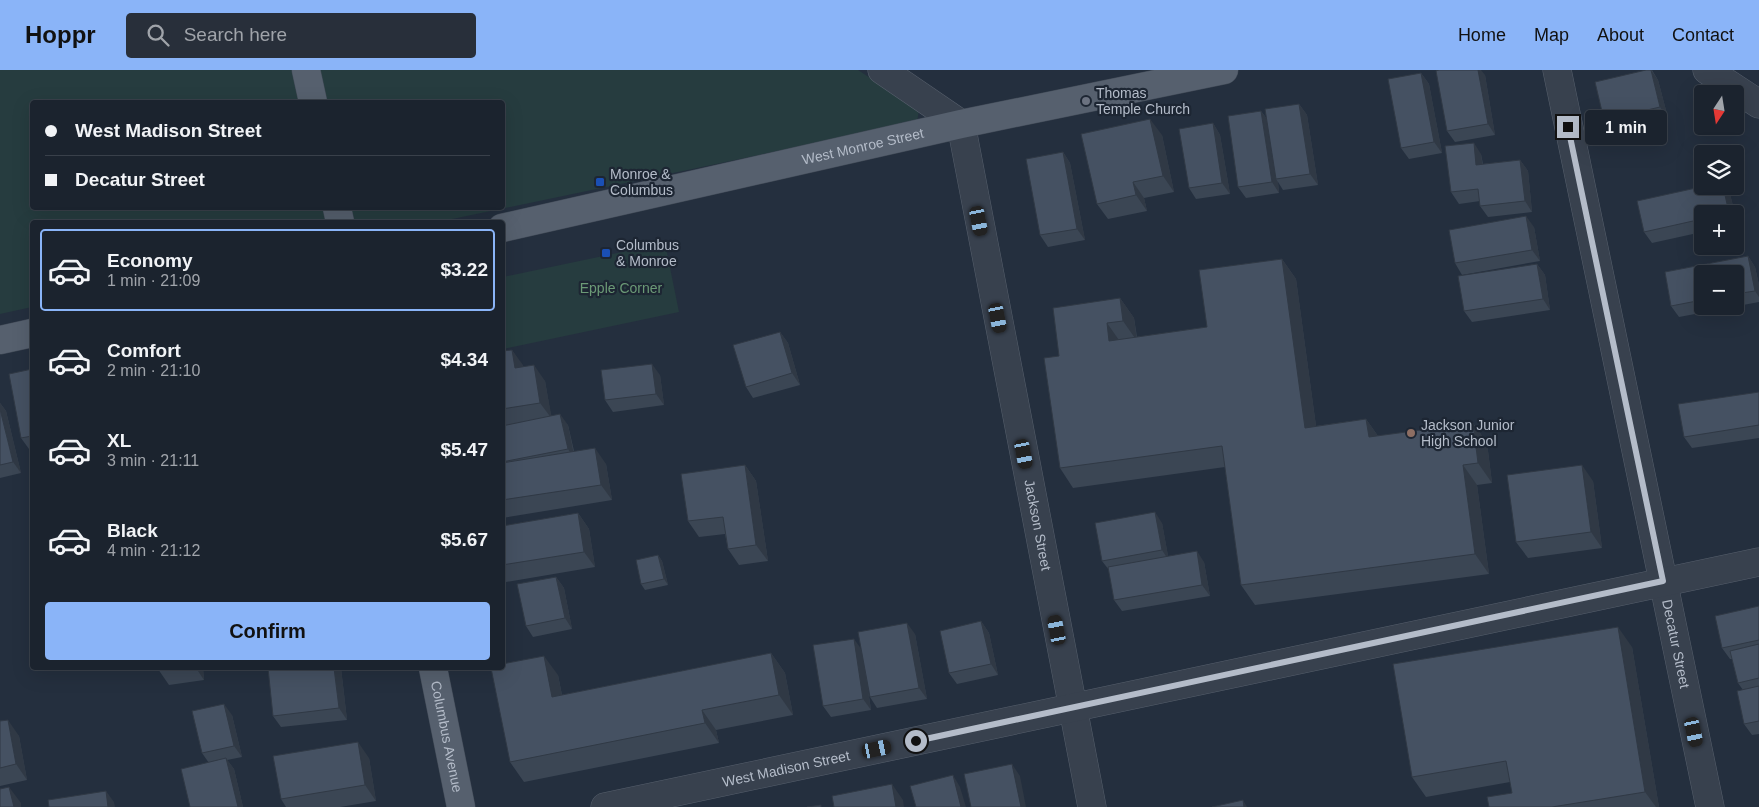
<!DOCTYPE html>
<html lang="en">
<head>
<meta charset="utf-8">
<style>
  :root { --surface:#1b232e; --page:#282f3a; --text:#f1f3f6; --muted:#a0a4aa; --line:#39404a; --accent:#8ab4f8 }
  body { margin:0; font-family:Arial,sans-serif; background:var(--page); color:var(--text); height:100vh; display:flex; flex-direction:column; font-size:19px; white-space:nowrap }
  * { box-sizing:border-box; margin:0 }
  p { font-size:16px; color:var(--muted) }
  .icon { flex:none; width:28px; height:28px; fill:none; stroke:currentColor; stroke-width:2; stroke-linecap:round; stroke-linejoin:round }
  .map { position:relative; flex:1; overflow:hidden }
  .panel { position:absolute; left:30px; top:150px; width:475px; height:450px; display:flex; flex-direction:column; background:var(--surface); border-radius:5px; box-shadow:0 5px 20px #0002,0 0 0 1px var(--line) }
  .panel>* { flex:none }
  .banner { position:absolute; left:30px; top:30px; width:475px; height:110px; border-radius:5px; box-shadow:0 5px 20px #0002,0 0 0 1px var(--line); display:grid; align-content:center; height:110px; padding:0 15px; background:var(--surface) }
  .needle { width:32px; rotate:192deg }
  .controls { position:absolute; left:1694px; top:15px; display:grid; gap:10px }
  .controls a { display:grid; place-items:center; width:50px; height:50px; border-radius:5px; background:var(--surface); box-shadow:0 5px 20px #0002,0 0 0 1px var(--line); font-size:25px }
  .end { position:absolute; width:22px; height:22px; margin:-11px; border:6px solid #b4bcc9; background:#111; box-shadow:0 0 0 2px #111 }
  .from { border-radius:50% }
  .bubble { position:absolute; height:35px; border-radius:5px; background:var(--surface); box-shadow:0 5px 20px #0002,0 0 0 1px var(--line); font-size:16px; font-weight:700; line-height:35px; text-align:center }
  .car { position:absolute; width:15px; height:30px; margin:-15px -8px; border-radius:6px; box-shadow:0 0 4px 1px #0007; background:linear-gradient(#222 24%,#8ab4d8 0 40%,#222 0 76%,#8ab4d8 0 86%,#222 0) }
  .banner b { display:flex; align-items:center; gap:18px; height:48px; font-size:19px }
  .banner b+b { border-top:1px solid var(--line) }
  .banner i { width:12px; height:12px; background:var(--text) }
  ul { padding:9px 0 0; list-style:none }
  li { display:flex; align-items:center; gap:15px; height:82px; margin:0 10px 8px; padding:0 5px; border:2px solid transparent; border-radius:5px }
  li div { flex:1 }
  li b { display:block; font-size:19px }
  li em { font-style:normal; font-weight:700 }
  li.active { border-color:var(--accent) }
  li>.icon { width:45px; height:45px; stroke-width:1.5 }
  .action { display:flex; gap:10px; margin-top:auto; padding:10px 15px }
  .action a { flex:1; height:58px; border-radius:5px; background:var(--accent); color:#111; font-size:20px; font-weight:700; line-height:58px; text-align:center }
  header { display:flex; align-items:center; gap:30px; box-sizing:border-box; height:70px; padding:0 25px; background:var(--accent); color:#111 }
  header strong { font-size:24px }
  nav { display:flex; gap:28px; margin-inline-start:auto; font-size:18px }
  .search { width:350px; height:45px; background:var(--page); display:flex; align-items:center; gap:12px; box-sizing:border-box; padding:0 18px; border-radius:5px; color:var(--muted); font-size:19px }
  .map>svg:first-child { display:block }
  .green { fill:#263c3f; fill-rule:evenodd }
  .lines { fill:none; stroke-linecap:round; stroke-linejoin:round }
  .minor-casing { stroke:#565f6c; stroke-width:29 }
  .major-casing { stroke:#414a57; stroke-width:29 }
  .minor { stroke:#38414e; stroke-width:28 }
  .major { stroke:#56606e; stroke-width:28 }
  .wall { fill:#3b4654; fill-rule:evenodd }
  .shaded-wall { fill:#303945 }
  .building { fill:#455162; stroke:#303945 }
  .route { stroke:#b4bcc9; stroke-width:6 }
  .worship-dot { fill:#6b7280; stroke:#1d2633; stroke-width:2 }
  .transit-dot { fill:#1a4fb4; stroke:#1d2633; stroke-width:2 }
  .education-dot { fill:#8d6e63; stroke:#1d2633; stroke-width:2 }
  .labels { text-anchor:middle; stroke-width:4.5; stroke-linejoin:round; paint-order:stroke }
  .poi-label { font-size:14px; fill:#b4bcc9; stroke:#1d2633; text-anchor:start }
  .street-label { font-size:14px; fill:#b4bcc9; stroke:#1d2633 }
  .park-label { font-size:14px; fill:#6b9a76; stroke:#1d2633 }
</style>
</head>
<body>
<header>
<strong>Hoppr</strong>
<div class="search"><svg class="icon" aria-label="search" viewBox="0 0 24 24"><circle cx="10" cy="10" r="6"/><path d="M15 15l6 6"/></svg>Search here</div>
<nav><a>Home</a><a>Map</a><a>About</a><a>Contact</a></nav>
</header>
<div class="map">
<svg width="1759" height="737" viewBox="0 0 1759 737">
  <rect width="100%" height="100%" fill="#242f3e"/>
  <!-- green -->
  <g class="green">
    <path d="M0,0H858L919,40L917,52L438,152H32V237L0,244ZM32,32H502V138H32Z"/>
    <path d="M665,173L679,242L503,279V207Z"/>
  </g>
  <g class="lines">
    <defs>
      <g id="minor">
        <path id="s1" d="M882,0L961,54L1092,737"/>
        <path id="s2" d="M1557,0L1710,737"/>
        <path d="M1707,0L1759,34"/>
        <path id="s3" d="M605,737L1759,492"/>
      </g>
      <g id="major">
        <path d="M306,0L313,32"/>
        <path d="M337,138L340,152"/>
        <path id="s4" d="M502,158L961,54L1224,0"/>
        <path d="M0,270L32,263"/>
        <path id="s5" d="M433,598L461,737"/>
      </g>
    </defs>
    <!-- minor casing -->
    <use href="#minor" class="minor-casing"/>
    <!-- major casing -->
    <use href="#major" class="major-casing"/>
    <!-- minor -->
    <use href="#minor" class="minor"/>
    <!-- major -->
    <use href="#major" class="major"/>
  </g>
  <!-- wall -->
  <g class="wall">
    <path d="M1646,0H1652L1658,10L1668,48L1612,61L1604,50Z"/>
    <path d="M1421,3L1429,14L1442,83L1409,89L1401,78Z"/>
    <path d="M1485,5L1495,65L1455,72L1447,61Z"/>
    <path d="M1299,34L1307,45L1318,115L1283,120L1278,112L1279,123L1246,128L1238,117L1261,41L1267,49Z"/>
    <path d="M1213,53L1220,65L1230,124L1196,129L1189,118Z"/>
    <path d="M1162,65L1174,122L1144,128L1147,141L1108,149L1097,134Z"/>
    <path d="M1063,82L1070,93L1085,170L1048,177L1040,165Z"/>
    <path d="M1481,84L1483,94L1520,90L1528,101L1532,142L1488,147L1480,136V131L1459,134L1451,122Z"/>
    <path d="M1730,124L1735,144H1702V162L1652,173L1644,162Z"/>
    <path d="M1534,157L1540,191L1462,205L1455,193Z"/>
    <path d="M1748,186L1755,197L1759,215V232L1679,247L1671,236L1665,202ZM1702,204H1735V236H1702Z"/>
    <path d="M1282,189L1296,209L1316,356L1366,349L1378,366L1473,353L1487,373L1492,413L1477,415L1489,504L1255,535L1241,515L1225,397L1073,418L1060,398L1059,286L1120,228L1134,248L1137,267L1207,257Z"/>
    <path d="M1537,194L1545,205L1550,240L1472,252L1464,241Z"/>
    <path d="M780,262L788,273L800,315L753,328L746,317Z"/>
    <path d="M512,280L523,297L545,311L551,346L568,355L574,381L606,394L612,430L502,448V281Z"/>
    <path d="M32,299V378L29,379L21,368Z"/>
    <path d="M660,305L664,335L613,342L605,330Z"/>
    <path d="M1759,322V368L1692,378L1684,367Z"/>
    <path d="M0,333L6,341L21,403L0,408Z"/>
    <path d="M745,395L756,411L768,491L739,495L728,479L725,464L699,467L688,451Z"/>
    <path d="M1593,411L1602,478L1528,488L1516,472Z"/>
    <path d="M578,443L589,459L595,497L506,512L502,507V456Z"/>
    <path d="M1162,453L1168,486L1204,492L1210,526L1122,541L1114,530L1109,500L1102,491Z"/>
    <path d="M658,485L662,491L668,515L645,520L641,514Z"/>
    <path d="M556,507L564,518L572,559L533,567L526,556Z"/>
    <path d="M1759,536V664L1752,665L1744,654L1743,620L1738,613L1732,589H1730L1722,578Z"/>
    <path d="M981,551L989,563L998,605L957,614L949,603Z"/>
    <path d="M915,564L927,629L877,638L870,627L866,605L871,640L831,647L823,636L861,579Z"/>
    <path d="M1632,577L1659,737H1489L1512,723L1510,712L1426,727L1412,707Z"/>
    <path d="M771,583L785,603L793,645L716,660L719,673L524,712L510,692L558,605L562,625Z"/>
    <path d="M157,598H203L204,610L169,615L158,599Z"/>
    <path d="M341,598L347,650L281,657L273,646Z"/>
    <path d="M232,645L242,687L227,690L234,699L243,737H190L209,693L202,683Z"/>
    <path d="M0,651L19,666L27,710L0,716Z"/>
    <path d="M369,688L376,731L340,737H286L281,729Z"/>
  </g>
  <!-- shaded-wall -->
  <g class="shaded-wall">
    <path d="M1478,0H1481L1485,5L1495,65L1488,54Z"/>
    <path d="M1651,0L1658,10L1668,48L1660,37Z"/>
    <path d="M1421,3L1429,14L1442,83L1434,72Z"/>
    <path d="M1299,34L1307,45L1318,115L1310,104Z"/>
    <path d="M1261,41L1269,52L1276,109L1278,112L1279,123L1272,112Z"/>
    <path d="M1150,49L1162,65L1174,122L1163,106Z"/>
    <path d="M1213,53L1220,65L1230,124L1222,113Z"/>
    <path d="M1474,73L1481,84L1484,106L1476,95Z"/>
    <path d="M1063,82L1070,93L1085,170L1077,159Z"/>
    <path d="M1520,90L1528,101L1532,142L1525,131Z"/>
    <path d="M1133,112L1144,128L1147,141L1136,125Z"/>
    <path d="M1723,116H1725L1730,124L1735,144L1729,143Z"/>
    <path d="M1526,146L1534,157L1540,191L1532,180Z"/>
    <path d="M1748,186L1755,197L1759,215V227L1755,221Z"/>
    <path d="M1282,189L1296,209L1319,378L1305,358Z"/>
    <path d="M1537,194L1545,205L1550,240L1543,229Z"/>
    <path d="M1120,228L1134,248L1137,271L1123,251Z"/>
    <path d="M1107,253L1121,273L1109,271Z"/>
    <path d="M780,262L788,273L800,315L792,303Z"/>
    <path d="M512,280L523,295L526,314L515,298Z"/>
    <path d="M652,294L660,305L664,335L656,324Z"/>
    <path d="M534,295L545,311L552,349L540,333Z"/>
    <path d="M0,333L6,341L21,403L13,392L0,339Z"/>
    <path d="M560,344L568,355L575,390L568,379Z"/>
    <path d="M1366,349L1380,369L1369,367Z"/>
    <path d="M1473,353L1487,373L1492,413L1478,393Z"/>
    <path d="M595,378L606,394L612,430L601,415Z"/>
    <path d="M745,395L756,411L768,491L756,475Z"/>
    <path d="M1463,395L1477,415L1489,504L1475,484Z"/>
    <path d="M1582,395L1593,411L1602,478L1591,462Z"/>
    <path d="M1155,442L1162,453L1169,491L1162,480Z"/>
    <path d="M578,443L589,459L595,497L584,482Z"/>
    <path d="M1197,481L1204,492L1210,526L1202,515Z"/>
    <path d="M658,485L662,491L668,515L664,509Z"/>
    <path d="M556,507L564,518L572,559L565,548Z"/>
    <path d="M981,551L989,563L998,605L991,594Z"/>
    <path d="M907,553L915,564L927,629L919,618Z"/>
    <path d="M1618,557L1632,577L1659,737H1656L1645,722Z"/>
    <path d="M854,569L862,580L871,640L863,629Z"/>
    <path d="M771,583L785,603L793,645L779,625Z"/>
    <path d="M544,586L558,605L566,647L552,627Z"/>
    <path d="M196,598H203L204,610Z"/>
    <path d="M334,598H341L347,650L339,638Z"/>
    <path d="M224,634L232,645L242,687L234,676Z"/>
    <path d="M702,640L716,660L719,673L705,653Z"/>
    <path d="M8,650L19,666L27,710L16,694Z"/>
    <path d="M358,672L369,688L376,731L365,715Z"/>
    <path d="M226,688L234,699L243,737H238Z"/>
    <path d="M1012,694L1020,706L1026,737H1021Z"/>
    <path d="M953,705L960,717L966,737H961Z"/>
    <path d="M892,714L903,730L904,737H896Z"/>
    <path d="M9,717L21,733V737H14Z"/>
    <path d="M106,721L114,732L115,737H108Z"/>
    <path d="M1243,730L1247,737H1244Z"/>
  </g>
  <!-- building -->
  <g class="building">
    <path d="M1439,0H1478L1488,54L1447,61L1436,1Z"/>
    <path d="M1646,0H1651L1660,37L1604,50L1595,12Z"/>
    <path d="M1421,3L1434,72L1401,78L1388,9Z"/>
    <path d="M1299,34L1310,104L1276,109L1265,39Z"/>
    <path d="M1261,41L1272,112L1238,117L1228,46Z"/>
    <path d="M1150,49L1163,106L1133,112L1136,125L1097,134L1081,64Z"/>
    <path d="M1213,53L1222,113L1189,118L1179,59Z"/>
    <path d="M1474,73L1476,95L1520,90L1525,131L1480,136L1478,119L1451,122L1445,76Z"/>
    <path d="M1063,82L1077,159L1040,165L1026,89Z"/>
    <path d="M1705,116H1723L1729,143L1702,144V149L1644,162L1637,131Z"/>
    <path d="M1526,146L1532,180L1455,193L1449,160Z"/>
    <path d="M1748,186L1755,221L1735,224V204H1702V230L1671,236L1665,202Z"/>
    <path d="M1282,189L1305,358L1366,349L1369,367L1473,353L1478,393L1463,395L1475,484L1241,515L1222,376L1060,398L1044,288L1059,286L1053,238L1120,228L1123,251L1107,253L1109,271L1207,257L1199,200Z"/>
    <path d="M1537,194L1543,229L1464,241L1458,206Z"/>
    <path d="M780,262L792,303L746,317L733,275Z"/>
    <path d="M512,280L515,298L534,295L540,333L502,339V281Z"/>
    <path d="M652,294L656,324L605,330L601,300Z"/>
    <path d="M32,299V366L21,368L9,304Z"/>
    <path d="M1759,322V355L1684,367L1678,334Z"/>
    <path d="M0,339L13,392L0,395Z"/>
    <path d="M560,344L568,379L502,392V356Z"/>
    <path d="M595,378L601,415L502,430V393Z"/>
    <path d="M745,395L756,475L728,479L723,447L688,451L681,404Z"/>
    <path d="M1582,395L1591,462L1516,472L1507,405Z"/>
    <path d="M1155,442L1162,480L1102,491L1095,453Z"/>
    <path d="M578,443L584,482L502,495V456Z"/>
    <path d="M1197,481L1202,515L1114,530L1108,497Z"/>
    <path d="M658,485L664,509L641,514L636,490Z"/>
    <path d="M556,507L565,548L526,556L517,514Z"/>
    <path d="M1759,536V570L1722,578L1715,546Z"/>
    <path d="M981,551L991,594L949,603L940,561Z"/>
    <path d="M907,553L919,618L870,627L858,562Z"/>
    <path d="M1618,557L1645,722L1552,737H1489L1487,727L1512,723L1506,691L1412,707L1393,594Z"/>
    <path d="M854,569L863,629L823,636L813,575Z"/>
    <path d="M1759,574V608L1738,613L1730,581Z"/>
    <path d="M771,583L779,625L702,640L705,653L510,692L491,598H502V594L544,586L552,627Z"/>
    <path d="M157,598H169L158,599Z"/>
    <path d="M268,598H334L339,638L273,646Z"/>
    <path d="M1759,616V651L1744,654L1737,621Z"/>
    <path d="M224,634L234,676L202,683L192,641Z"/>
    <path d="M8,650L16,694L0,698V651Z"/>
    <path d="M358,672L365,715L281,729L273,686Z"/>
    <path d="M226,688L238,737H190L181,699Z"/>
    <path d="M1012,694L1021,737H971L964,704Z"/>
    <path d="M953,705L961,737H916L910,716Z"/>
    <path d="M892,714L896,737H834L832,726Z"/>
    <path d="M9,717L14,737H0V719Z"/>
    <path d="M106,721L108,737H49L48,730Z"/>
    <path d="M1243,730L1244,737H1212Z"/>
    <path d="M821,735V737H807Z"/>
  </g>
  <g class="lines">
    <!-- route -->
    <path class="route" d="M916,671L1663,511L1568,57"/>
  </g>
  <!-- markers -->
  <circle class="worship-dot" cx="1086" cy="31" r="5"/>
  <g class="transit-dot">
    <rect x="595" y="107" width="10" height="10" rx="2.5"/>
    <rect x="601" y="178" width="10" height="10" rx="2.5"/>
  </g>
  <circle class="education-dot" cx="1411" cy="363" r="5"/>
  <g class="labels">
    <!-- poi labels -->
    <g class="poi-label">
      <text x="1096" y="28">Thomas<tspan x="1096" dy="16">Temple Church</tspan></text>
      <text x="610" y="109">Monroe &amp;<tspan x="610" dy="16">Columbus</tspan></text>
      <text x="616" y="180">Columbus<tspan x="616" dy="16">&amp; Monroe</tspan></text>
      <text x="1421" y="360">Jackson Junior<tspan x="1421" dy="16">High School</tspan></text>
    </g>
    <!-- street labels -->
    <g class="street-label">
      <text dy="5" stroke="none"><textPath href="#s4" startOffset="370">West Monroe Street</textPath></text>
      <text dy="5" stroke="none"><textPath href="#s1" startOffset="504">Jackson Street</textPath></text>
      <text dy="5" stroke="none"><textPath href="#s2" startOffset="586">Decatur Street</textPath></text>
      <text dy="5" stroke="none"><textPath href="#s5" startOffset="70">Columbus Avenue</textPath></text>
      <text dy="5" stroke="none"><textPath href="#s3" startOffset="185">West Madison Street</textPath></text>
    </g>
    <!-- park labels -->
    <g class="park-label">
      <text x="621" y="223">Epple Corner</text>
    </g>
  </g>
</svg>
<div class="controls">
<a><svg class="needle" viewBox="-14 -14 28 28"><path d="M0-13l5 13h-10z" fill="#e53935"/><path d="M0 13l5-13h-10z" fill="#a0a4aa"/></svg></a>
<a><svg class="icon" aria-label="layers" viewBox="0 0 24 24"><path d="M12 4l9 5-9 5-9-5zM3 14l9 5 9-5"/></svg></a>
<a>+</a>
<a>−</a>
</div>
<i class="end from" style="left:916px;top:671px"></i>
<i class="end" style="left:1568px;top:57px"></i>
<div class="bubble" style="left:1585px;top:40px;width:82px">1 min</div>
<i class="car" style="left:979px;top:151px;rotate:169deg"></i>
<i class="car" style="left:998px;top:248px;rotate:169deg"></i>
<i class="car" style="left:1024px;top:384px;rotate:169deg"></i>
<i class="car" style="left:1057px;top:560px;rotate:349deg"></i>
<i class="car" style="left:1694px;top:662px;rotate:168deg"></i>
<i class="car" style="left:877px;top:679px;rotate:78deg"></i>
<div class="banner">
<b><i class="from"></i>West Madison Street</b>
<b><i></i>Decatur Street</b>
</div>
<section class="panel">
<ul>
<li class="active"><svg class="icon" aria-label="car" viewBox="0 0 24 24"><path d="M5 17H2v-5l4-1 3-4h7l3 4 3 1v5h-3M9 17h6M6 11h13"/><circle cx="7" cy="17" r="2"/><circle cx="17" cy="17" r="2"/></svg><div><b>Economy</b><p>1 min · 21:09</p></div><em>$3.22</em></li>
<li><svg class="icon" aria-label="car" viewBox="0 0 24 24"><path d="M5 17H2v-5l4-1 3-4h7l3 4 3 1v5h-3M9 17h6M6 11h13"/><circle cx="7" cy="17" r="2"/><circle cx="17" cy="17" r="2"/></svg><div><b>Comfort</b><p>2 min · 21:10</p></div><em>$4.34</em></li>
<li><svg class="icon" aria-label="car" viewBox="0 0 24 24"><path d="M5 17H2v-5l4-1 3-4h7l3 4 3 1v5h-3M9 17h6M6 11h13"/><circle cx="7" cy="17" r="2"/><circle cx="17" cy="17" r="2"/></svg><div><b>XL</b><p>3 min · 21:11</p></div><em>$5.47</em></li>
<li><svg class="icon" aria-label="car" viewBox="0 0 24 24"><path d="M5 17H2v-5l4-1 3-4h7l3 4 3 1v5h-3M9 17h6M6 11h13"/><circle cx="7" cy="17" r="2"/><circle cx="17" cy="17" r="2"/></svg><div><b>Black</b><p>4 min · 21:12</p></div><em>$5.67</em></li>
</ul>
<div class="action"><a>Confirm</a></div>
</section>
</div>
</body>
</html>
